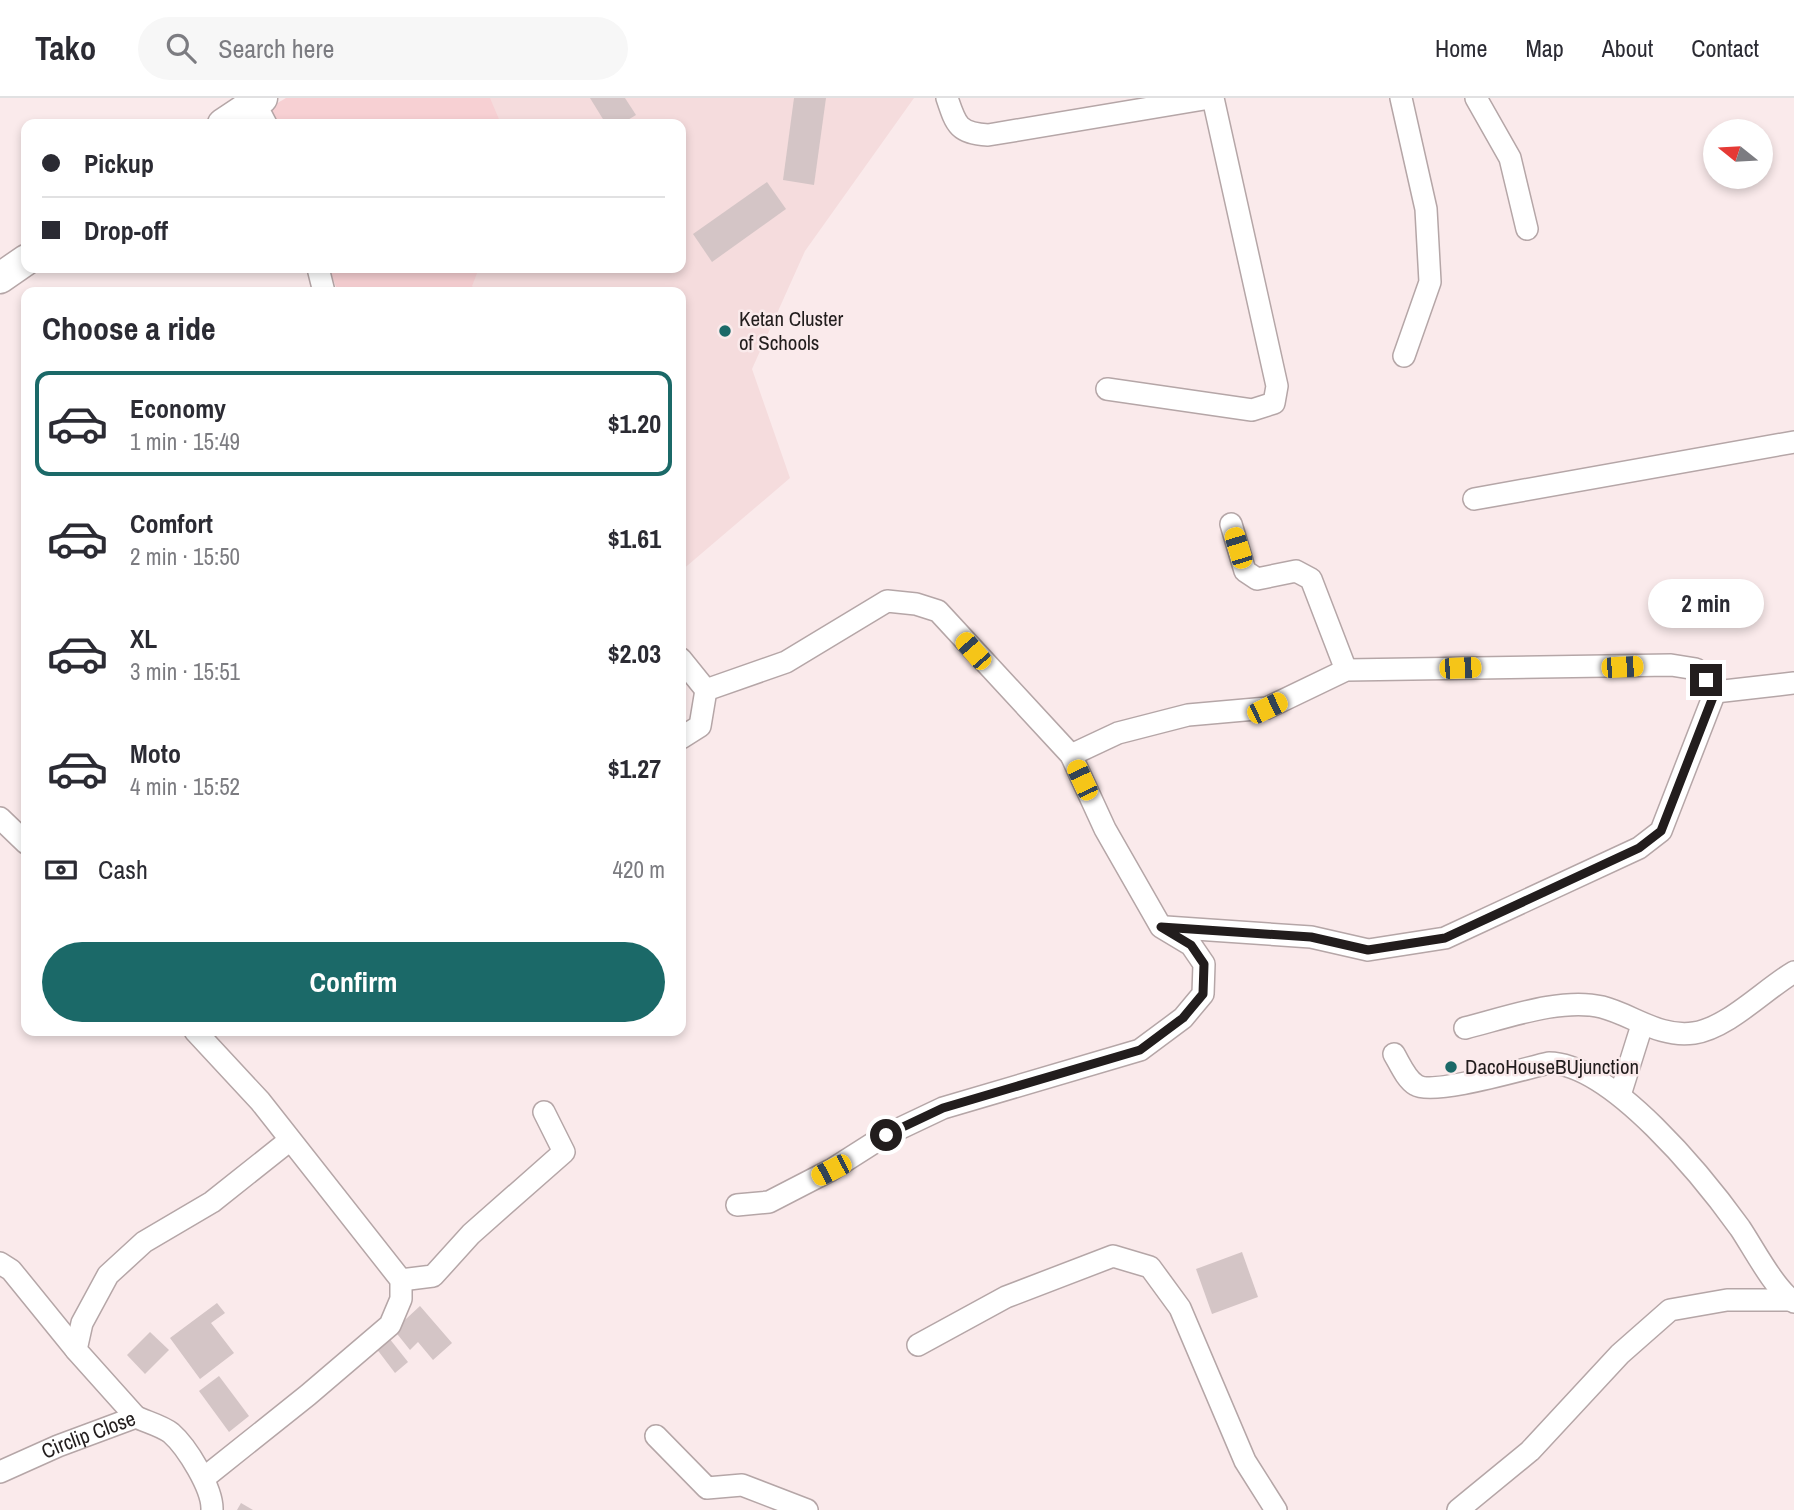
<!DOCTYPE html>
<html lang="en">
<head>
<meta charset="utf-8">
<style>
  :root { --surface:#fff; --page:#f7f7f7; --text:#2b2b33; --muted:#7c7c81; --line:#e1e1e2; --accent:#1b6968 }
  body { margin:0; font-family:"Archivo Narrow",sans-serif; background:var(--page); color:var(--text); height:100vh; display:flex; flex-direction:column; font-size:26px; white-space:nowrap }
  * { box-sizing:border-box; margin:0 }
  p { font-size:23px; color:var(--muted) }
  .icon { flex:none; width:38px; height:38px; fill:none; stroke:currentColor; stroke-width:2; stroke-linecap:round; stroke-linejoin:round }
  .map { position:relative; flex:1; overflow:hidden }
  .details { position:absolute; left:21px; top:189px; width:665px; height:749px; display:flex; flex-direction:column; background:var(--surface); border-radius:14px; box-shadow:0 4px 10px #0003 }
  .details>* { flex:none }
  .banner { position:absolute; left:21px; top:21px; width:665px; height:154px; border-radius:14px; box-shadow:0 4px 10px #0003; display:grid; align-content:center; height:154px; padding:0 21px; background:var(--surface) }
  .needle { width:46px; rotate:288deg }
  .tools { position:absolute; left:1703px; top:21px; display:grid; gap:14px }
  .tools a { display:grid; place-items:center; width:70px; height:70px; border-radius:50%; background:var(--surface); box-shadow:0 4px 10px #0003; font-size:35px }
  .end { position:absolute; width:32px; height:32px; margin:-16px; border:9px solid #221d1d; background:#fff; box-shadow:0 0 0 4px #fff }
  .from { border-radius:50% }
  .bubble { position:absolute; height:49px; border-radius:24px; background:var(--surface); box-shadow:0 4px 10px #0003; font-size:23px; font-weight:800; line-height:49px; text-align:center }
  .car { position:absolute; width:21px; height:42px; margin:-21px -10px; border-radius:9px; box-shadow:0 0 5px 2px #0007; background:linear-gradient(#f5c518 24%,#345 0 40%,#f5c518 0 76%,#345 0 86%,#f5c518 0) }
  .banner b { display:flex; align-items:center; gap:24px; height:66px; font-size:26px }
  .banner b+b { border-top:2px solid var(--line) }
  .banner i { width:18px; height:18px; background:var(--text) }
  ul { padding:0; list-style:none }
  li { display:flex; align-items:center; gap:21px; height:105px; margin:0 14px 10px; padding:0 7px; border:4px solid transparent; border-radius:14px }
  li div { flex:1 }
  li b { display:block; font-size:26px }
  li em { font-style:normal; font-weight:800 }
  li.current { border-color:var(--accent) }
  li>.icon { width:63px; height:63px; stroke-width:1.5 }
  h2 { padding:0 21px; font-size:32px; line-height:84px }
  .pay { display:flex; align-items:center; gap:18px; height:77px; padding:0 21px; font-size:26px }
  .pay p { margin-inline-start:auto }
  .primary-button { display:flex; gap:14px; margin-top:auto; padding:14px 21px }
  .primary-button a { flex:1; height:80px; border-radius:42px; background:var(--accent); color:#fff; font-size:28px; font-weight:800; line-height:80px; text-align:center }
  header { display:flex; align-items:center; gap:42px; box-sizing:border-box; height:98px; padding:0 35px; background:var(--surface); border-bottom:2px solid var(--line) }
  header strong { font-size:33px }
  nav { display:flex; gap:38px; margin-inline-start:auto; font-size:24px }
  .search { width:490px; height:63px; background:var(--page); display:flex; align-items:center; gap:18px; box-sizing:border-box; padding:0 24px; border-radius:38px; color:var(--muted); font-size:26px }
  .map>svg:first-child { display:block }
  .built { fill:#f5dcdd }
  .green { fill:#f7d0d3 }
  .building { fill:#d4c5c6 }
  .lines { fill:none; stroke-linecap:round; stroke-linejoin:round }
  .street-casing { stroke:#b5a6a7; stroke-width:24 }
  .secondary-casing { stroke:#b5a6a7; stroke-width:33 }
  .street { stroke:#fff; stroke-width:21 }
  .secondary { stroke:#fff; stroke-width:30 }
  .route { stroke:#221d1d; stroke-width:9 }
  .poi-dot { fill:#1b6968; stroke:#faeaeb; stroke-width:2.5 }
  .labels { text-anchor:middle; stroke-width:5; stroke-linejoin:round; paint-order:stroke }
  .poi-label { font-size:21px; fill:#221d1d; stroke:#faeaeb; text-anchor:start }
  .street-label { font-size:21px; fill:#221d1d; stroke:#faeaeb }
</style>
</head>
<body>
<header>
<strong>Tako</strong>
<div class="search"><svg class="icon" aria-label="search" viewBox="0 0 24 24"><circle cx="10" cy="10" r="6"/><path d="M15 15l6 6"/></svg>Search here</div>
<nav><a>Home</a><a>Map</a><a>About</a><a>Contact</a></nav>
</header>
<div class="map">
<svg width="1794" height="1412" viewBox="0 0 1794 1412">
  <rect width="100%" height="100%" fill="#faeaeb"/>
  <!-- built -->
  <path class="built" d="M286,0H914L805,153L752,271L790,380L681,473V194H338L329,170H681V26H276Z"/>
  <!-- green -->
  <g class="green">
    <path d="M286,0H490L501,26H276L269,10Z"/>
    <path d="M329,170H479L472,188L476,194H338Z"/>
  </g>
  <!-- building -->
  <g class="building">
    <path d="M590,0H625L636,17L621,26H606Z"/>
    <path d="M794,0H826L814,87L783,82Z"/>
    <path d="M767,84L786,111L712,164L693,136Z"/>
    <path d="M1242,1154L1258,1199L1212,1216L1196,1171Z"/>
    <path d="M217,1205L225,1215L211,1225L234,1255L200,1281L170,1240Z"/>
    <path d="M420,1208L452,1245L433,1262L418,1244L410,1252L394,1232Z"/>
    <path d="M150,1234L169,1252L145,1276L127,1257Z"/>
    <path d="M389,1240L408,1264L395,1275L376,1250Z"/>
    <path d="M219,1278L249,1318L229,1334L199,1293Z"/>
    <path d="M241,1405L253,1412H237Z"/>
  </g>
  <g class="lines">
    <defs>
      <g id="street">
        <path d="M947,0C956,27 958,35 988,37L1210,0"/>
        <path d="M1401,0L1426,111L1430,184L1404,258"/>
        <path d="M1476,0L1510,60L1527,131"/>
        <path d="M255,5L266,26"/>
        <path d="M318,170L324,194"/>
        <path d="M1107,291L1252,312L1274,305L1277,288L1213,0"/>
        <path d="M1474,401L1794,344"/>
        <path d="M1231,426L1245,473L1257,481L1296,473L1311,481L1346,572"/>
        <path d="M681,561L706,592"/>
        <path d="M1715,594L1794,585"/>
        <path d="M681,640L700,628L706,592L786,564L887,503L916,506L938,513L1071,657L1105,731L1161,829L1191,847L1204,866L1203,896L1183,920L1140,952L943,1010L886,1037L831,1072L769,1104L737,1107"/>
        <path d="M1071,657L1118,635L1188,617L1267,610L1346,572L1671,567L1696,571L1715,594"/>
        <path d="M0,720L26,745"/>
        <path d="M1166,829L1311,839L1368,852L1445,840L1639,750L1661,733L1715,594"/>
        <path d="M1465,930C1505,920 1562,899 1602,909C1633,917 1659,940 1694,935C1728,930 1765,891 1794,874"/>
        <path d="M195,933L260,1003L401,1182V1201L390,1227L308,1297L204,1380"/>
        <path d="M1394,956C1400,966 1406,981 1416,987C1433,998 1526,970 1549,965C1612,966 1704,1080 1740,1130C1754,1151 1774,1190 1794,1204"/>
        <path d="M1620,997L1642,927"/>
        <path d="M0,1165L11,1172L76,1252"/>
        <path d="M401,1182L433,1178L471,1136L564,1054L544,1014"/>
        <path d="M918,1247L1006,1199L1113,1158L1150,1169L1180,1210L1245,1363L1276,1412"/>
        <path d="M136,1319L76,1252L82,1225L108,1177L144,1144L212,1104L290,1042"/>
        <path d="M656,1338L707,1390L742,1387L807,1412"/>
        <path id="s1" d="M0,1374L58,1348L136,1319C147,1324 162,1328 171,1335C187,1349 213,1391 212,1412"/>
        <path d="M1458,1412L1530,1353L1620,1256L1670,1212L1727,1202H1790"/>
      </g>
      <g id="secondary">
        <path d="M223,26L262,0"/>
        <path d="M0,180L26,162"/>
      </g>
    </defs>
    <!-- street casing -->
    <use href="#street" class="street-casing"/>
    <!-- secondary casing -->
    <use href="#secondary" class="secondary-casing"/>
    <!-- street -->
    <use href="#street" class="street"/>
    <!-- secondary -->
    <use href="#secondary" class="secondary"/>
  </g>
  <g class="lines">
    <!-- route -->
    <path class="route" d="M886,1037L943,1010L1140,952L1183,920L1203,896L1204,866L1191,847L1161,829L1311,839L1368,852L1445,840L1639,750L1661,733L1715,594L1706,582"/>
  </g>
  <!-- markers -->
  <g class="poi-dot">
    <circle cx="725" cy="233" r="7"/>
    <circle cx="1451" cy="969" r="7"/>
  </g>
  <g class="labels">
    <!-- poi labels -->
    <g class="poi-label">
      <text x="739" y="228">Ketan Cluster<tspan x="739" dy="24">of Schools</tspan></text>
      <text x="1465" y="976">DacoHouseBUjunction</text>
    </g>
    <!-- street labels -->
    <g class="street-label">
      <text dy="7" stroke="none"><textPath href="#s1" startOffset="96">Circlip Close</textPath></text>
    </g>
  </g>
</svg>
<div class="tools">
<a><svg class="needle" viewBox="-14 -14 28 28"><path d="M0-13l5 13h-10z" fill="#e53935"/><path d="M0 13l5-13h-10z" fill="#7c7c81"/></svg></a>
</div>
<i class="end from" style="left:886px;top:1037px"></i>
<i class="end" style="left:1706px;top:582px"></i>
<div class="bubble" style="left:1648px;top:481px;width:116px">2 min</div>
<i class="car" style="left:1238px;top:450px;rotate:343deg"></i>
<i class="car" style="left:973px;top:553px;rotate:319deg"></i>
<i class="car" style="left:1622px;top:569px;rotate:87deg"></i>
<i class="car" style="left:1460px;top:570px;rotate:88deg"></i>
<i class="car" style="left:1267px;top:610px;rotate:64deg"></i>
<i class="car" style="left:1082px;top:682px;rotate:335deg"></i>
<i class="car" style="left:831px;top:1072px;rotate:243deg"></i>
<div class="banner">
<b><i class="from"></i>Pickup</b>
<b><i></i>Drop-off</b>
</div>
<section class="details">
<h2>Choose a ride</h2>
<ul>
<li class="current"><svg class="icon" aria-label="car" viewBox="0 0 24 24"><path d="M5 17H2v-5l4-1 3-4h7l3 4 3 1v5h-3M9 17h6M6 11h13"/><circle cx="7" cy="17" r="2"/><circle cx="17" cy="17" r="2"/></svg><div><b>Economy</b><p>1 min · 15:49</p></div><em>$1.20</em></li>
<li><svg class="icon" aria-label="car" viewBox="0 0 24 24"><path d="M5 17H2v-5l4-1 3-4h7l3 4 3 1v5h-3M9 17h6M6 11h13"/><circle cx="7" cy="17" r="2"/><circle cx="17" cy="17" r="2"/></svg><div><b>Comfort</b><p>2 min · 15:50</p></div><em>$1.61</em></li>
<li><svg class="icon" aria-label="car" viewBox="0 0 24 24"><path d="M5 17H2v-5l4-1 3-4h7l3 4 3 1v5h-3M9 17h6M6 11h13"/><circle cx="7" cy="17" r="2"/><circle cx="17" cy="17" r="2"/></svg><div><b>XL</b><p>3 min · 15:51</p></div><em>$2.03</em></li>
<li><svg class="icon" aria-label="car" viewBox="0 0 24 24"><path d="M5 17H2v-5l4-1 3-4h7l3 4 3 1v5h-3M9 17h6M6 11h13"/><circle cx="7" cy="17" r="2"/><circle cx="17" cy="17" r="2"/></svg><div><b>Moto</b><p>4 min · 15:52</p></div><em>$1.27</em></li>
</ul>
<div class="pay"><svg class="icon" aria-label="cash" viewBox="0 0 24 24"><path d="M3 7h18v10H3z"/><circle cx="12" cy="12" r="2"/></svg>Cash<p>420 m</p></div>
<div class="primary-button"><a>Confirm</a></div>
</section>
</div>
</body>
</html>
